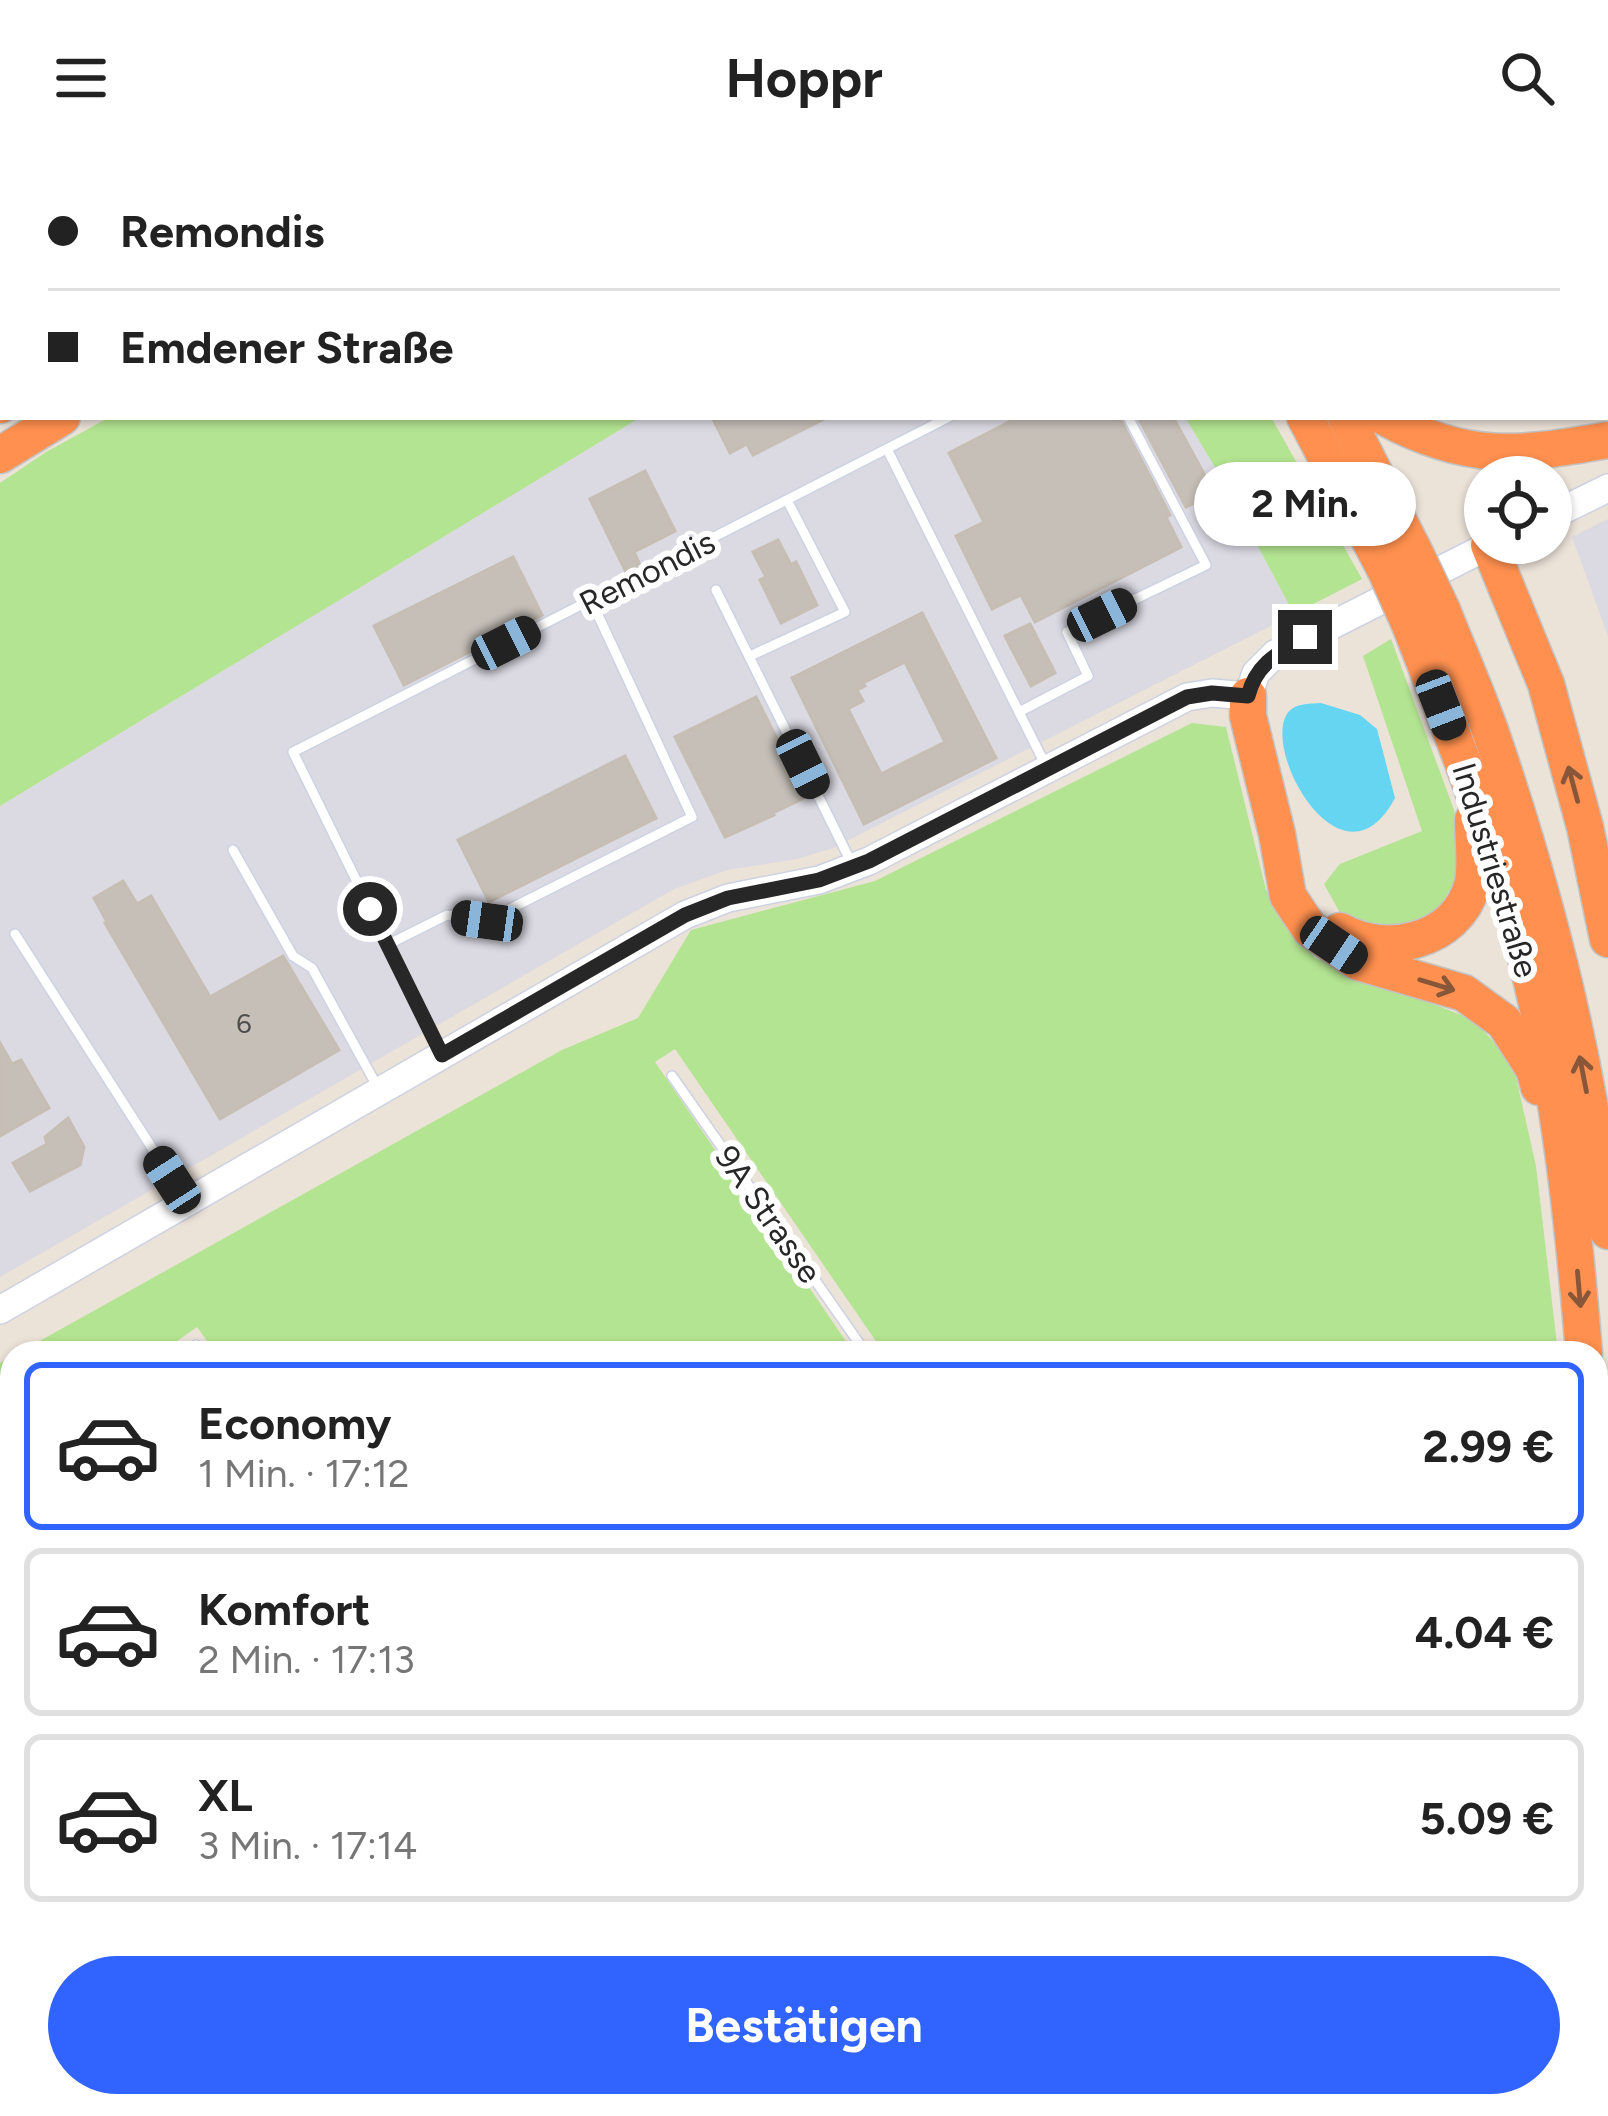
<!DOCTYPE html>
<html lang="de">
<head>
<meta charset="utf-8">
<style>
  :root { --surface:#fff; --page:#f6f6f6; --text:#222; --muted:#767676; --line:#e0e0e0; --accent:#3164ff }
  body { margin:0; font-family:Figtree,sans-serif; background:var(--page); color:var(--text); height:100vh; display:flex; flex-direction:column; font-size:45px; white-space:nowrap }
  * { box-sizing:border-box; margin:0 }
  p { font-size:39px; color:var(--muted) }
  .icon { flex:none; width:66px; height:66px; fill:none; stroke:currentColor; stroke-width:2; stroke-linecap:round; stroke-linejoin:round }
  .map { position:relative; flex:1; overflow:hidden }
  .details { position:absolute; left:0px; top:1185px; width:1608px; height:777px; display:flex; flex-direction:column; background:var(--surface); border-radius:36px 36px 0 0; box-shadow:0 3px 9px #0004 }
  .details>* { flex:none }
  .hud { position:absolute; left:0px; top:0px; width:1608px; height:264px; box-shadow:0 3px 9px #0004; display:grid; align-content:center; height:264px; padding:0 48px; background:var(--surface) }
  .buttons { position:absolute; left:1464px; top:300px; display:grid; gap:24px }
  .buttons a { display:grid; place-items:center; width:108px; height:108px; border-radius:50%; background:var(--surface); box-shadow:0 3px 9px #0004; font-size:60px }
  .end { position:absolute; width:54px; height:54px; margin:-27px; border:15px solid #272727; background:#fff; box-shadow:0 0 0 6px #fff }
  .from { border-radius:50% }
  .bubble { position:absolute; height:84px; border-radius:42px; background:var(--surface); box-shadow:0 3px 9px #0004; font-size:39px; font-weight:700; line-height:84px; text-align:center }
  .car { position:absolute; width:36px; height:72px; margin:-36px -18px; border-radius:15px; box-shadow:0 0 9px 3px #0007; background:linear-gradient(#222 24%,#8ab4d8 0 40%,#222 0 76%,#8ab4d8 0 86%,#222 0) }
  .hud b { display:flex; align-items:center; gap:42px; height:114px; font-size:45px }
  .hud b+b { border-top:3px solid var(--line) }
  .hud i { width:30px; height:30px; background:var(--text) }
  ul { padding:21px 0 0; list-style:none }
  li { display:flex; align-items:center; gap:36px; height:168px; margin:0 24px 18px; padding:0 24px; border:6px solid var(--line); border-radius:18px }
  li div { flex:1 }
  li b { display:block; font-size:45px }
  li em { font-style:normal; font-weight:700 }
  li.active { border-color:var(--accent) }
  li>.icon { width:108px; height:108px; stroke-width:1.5 }
  .primary-button { display:flex; gap:24px; margin-top:auto; padding:24px 48px }
  .primary-button a { flex:1; height:138px; border-radius:72px; background:var(--accent); color:#fff; font-size:48px; font-weight:700; line-height:138px; text-align:center }
  header { display:flex; justify-content:space-between; align-items:center; height:156px; padding:0 48px; background:var(--surface); font-size:54px; font-weight:700 }
  .map>svg:first-child { display:block }
  .industrial { fill:#dbd9e2 }
  .green { fill:#b3e491 }
  .water { fill:#65d5f2 }
  .building { fill:#c6bfb8; stroke:#c6beb2; stroke-width:3; fill-rule:evenodd }
  .lines { fill:none; stroke-linecap:round; stroke-linejoin:round }
  .lane-casing { stroke:#cdd2e2; stroke-width:12 }
  .secondary-casing { stroke:#cdd2e2; stroke-width:30 }
  .highway-casing { stroke:#c3c3c3; stroke-width:39 }
  .lane { stroke:#fff; stroke-width:9 }
  .secondary { stroke:#fff; stroke-width:27 }
  .highway { stroke:#ff904f; stroke-width:36 }
  .rail { stroke:#9ba0b3; stroke-width:6 }
  .lane-bridge-casing { stroke:#cdd2e2; stroke-width:12; stroke-linecap:butt }
  .highway-bridge-casing { stroke:#c3c3c3; stroke-width:39; stroke-linecap:butt }
  .lane-bridge { stroke:#fff; stroke-width:9 }
  .highway-bridge { stroke:#ff904f; stroke-width:36 }
  .oneway { stroke:#885639 }
  .route { stroke:#272727; stroke-width:15 }
  .labels { text-anchor:middle; stroke-width:12; stroke-linejoin:round; paint-order:stroke }
  .number-label { font-size:27px; fill:#4f4d4b }
  .street-label { font-size:33px; fill:#272727; stroke:#fff }
</style>
</head>
<body>
<header><svg class="icon" aria-label="menu" viewBox="0 0 24 24"><path d="M4 6h16M4 12h16M4 18h16"/></svg>Hoppr<svg class="icon" aria-label="search" viewBox="0 0 24 24"><circle cx="10" cy="10" r="6"/><path d="M15 15l6 6"/></svg></header>
<div class="map">
<svg width="1608" height="1960" viewBox="0 0 1608 1960">
  <rect width="100%" height="100%" fill="#ebe2d8"/>
  <!-- industrial -->
  <g class="industrial">
    <path d="M641,261H1185L1222,323L1294,458L833,692L797,703L727,714L674,733L0,1121V650Z"/>
    <path d="M1608,363V480L1572,381Z"/>
    <path d="M12,1200V1950H1195L1181,1960H0V1207Z"/>
  </g>
  <!-- green -->
  <g class="green">
    <path d="M110,261H641L0,650V327L46,296Z"/>
    <path d="M1185,261H1271L1362,423L1294,458L1222,323Z"/>
    <path d="M1391,483L1454,654L1462,714L1435,758L1385,773L1343,762L1324,728L1340,708L1422,675L1363,500Z"/>
    <path d="M1192,567L1226,571L1266,734L1315,802L1474,864L1513,908L1536,1010L1558,1197H1329L1326,1194L1321,1197H884L675,893L655,906L854,1197H216L197,1171L160,1197H18L562,894L638,862L691,774L875,725Z"/>
    <path d="M12,1200V1302L0,1311V1207Z"/>
    <path d="M12,1630V1861L0,1879V1638Z"/>
    <path d="M756,1950H1026L1031,1956L1026,1960H764Z"/>
  </g>
  <!-- water -->
  <path class="water" d="M1321,547L1360,559L1377,573L1395,642C1343,740 1262,597 1287,558C1294,547 1309,548 1321,547Z"/>
  <!-- building -->
  <g class="building">
    <path d="M712,261H828L753,299L747,288L730,297Z"/>
    <path d="M1019,261H1119L1170,359L1166,361L1181,391L1035,466L1021,439L992,453L956,380L984,366L949,297Z"/>
    <path d="M1138,261H1173L1209,327L1221,322L1232,345L1215,353L1209,340L1186,351Z"/>
    <path d="M645,315L675,375L634,396L640,409L626,416L590,343Z"/>
    <path d="M778,384L791,409L796,406L817,449L781,467L760,424L766,421L753,396Z"/>
    <path d="M513,401L542,459L404,529L374,470Z"/>
    <path d="M922,457L996,602L864,668L792,522ZM905,506L945,586L881,618L848,553L863,545L857,534L865,530L863,527Z"/>
    <path d="M1030,468L1055,517L1031,530L1005,480Z"/>
    <path d="M756,541L806,641L773,657L774,659L725,681L675,581Z"/>
    <path d="M625,600L656,662L489,746L458,684Z"/>
    <path d="M123,725L137,748L151,740L210,841L283,800L339,894L220,963L105,767L107,766L94,742Z"/>
    <path d="M0,887L12,908L21,904L49,952L0,980Z"/>
    <path d="M68,962L84,991L80,1009L30,1035L13,1007L47,988L45,981Z"/>
  </g>
  <g class="lines">
    <defs>
      <g id="lane">
        <path d="M1441,0L1442,3"/>
        <path d="M1591,3L1596,0"/>
        <path d="M887,293L1046,610"/>
        <path d="M716,434L851,706"/>
        <path d="M750,500L845,456L787,344"/>
        <path d="M1019,556L1088,520L1067,476L1206,409L1128,261"/>
        <path d="M233,694L293,800L312,812L377,930"/>
        <path d="M15,778L184,1042"/>
        <path d="M387,789L447,759L486,765L692,661L591,444"/>
        <path d="M440,894L293,596L949,261"/>
        <path d="M672,920L866,1197"/>
        <path d="M196,1189L202,1197"/>
        <path d="M121,1950L128,1960"/>
        <path d="M1109,1950L1117,1960"/>
        <path d="M1153,1960L1168,1950"/>
      </g>
      <g id="secondary">
        <path d="M1551,360L1608,332"/>
        <path d="M0,1154L685,759L728,742L819,724L869,705L1187,541L1212,537L1248,540L1256,517L1275,498L1494,387"/>
      </g>
      <g id="highway">
        <path d="M518,0L519,3"/>
        <path d="M1112,0L1115,3"/>
        <path d="M1177,0L1179,3"/>
        <path d="M114,3L116,0"/>
        <path d="M161,3L165,0"/>
        <path d="M232,3L236,0"/>
        <path d="M328,3L331,0"/>
        <path d="M377,3L381,0"/>
        <path d="M810,3L815,0"/>
        <path d="M853,3L859,0"/>
        <path d="M0,115L3,113"/>
        <path d="M0,178L3,176"/>
        <path d="M0,249L3,247"/>
        <path d="M1305,261L1385,413"/>
        <path d="M1346,261L1416,399"/>
        <path d="M1384,261C1467,306 1518,300 1608,284"/>
        <path d="M0,299L62,261"/>
        <path d="M1489,389L1546,528L1585,671L1608,783"/>
        <path d="M1442,454C1459,497 1478,539 1493,583C1547,742 1589,907 1608,1075"/>
        <path d="M1410,469C1452,577 1495,685 1525,798C1559,929 1573,1063 1584,1197"/>
        <path d="M1248,540V560L1277,678L1288,740L1310,773L1358,806L1464,837L1504,866L1534,913L1539,931"/>
        <path d="M1340,775C1386,801 1456,786 1472,730C1477,714 1473,682 1473,664"/>
        <path d="M1596,1394L1602,1696V1960"/>
      </g>
    </defs>
    <!-- lane casing -->
    <use href="#lane" class="lane-casing"/>
    <!-- secondary casing -->
    <use href="#secondary" class="secondary-casing"/>
    <!-- highway casing -->
    <use href="#highway" class="highway-casing"/>
    <!-- lane -->
    <use href="#lane" class="lane"/>
    <!-- secondary -->
    <use href="#secondary" class="secondary"/>
    <!-- highway -->
    <use href="#highway" class="highway"/>
    <!-- rail -->
    <g class="rail">
      <path d="M1371,1950V1960"/>
      <path d="M1391,1960V1950"/>
      <path d="M1412,1960V1950"/>
    </g>
    <defs>
      <path id="lane-bridge" d="M1596,1738L1608,1736"/>
      <g id="highway-bridge">
        <path d="M1416,399L1442,454"/>
        <path d="M1385,413L1410,469"/>
      </g>
    </defs>
    <!-- lane-bridge casing -->
    <use href="#lane-bridge" class="lane-bridge-casing"/>
    <!-- highway-bridge casing -->
    <use href="#highway-bridge" class="highway-bridge-casing"/>
    <!-- lane-bridge -->
    <use href="#lane-bridge" class="lane-bridge"/>
    <!-- highway-bridge -->
    <use href="#highway-bridge" class="highway-bridge"/>
  </g>
  <!-- one-way arrows -->
  <defs><path id="oneway-shaft" d="M-6 0H5M1.5-3L5.5 0L1.5 3" fill="none" stroke-width="1.6" stroke-linecap="round" stroke-linejoin="round" transform="scale(3)"/></defs>
  <g class="oneway">
    <use href="#oneway-shaft" transform="translate(1573 628) rotate(-105)"/>
    <use href="#oneway-shaft" transform="translate(1437 829) rotate(17)"/>
    <use href="#oneway-shaft" transform="translate(1583 918) rotate(-101)"/>
    <use href="#oneway-shaft" transform="translate(1579 1133) rotate(85)"/>
  </g>
  <g class="lines">
    <!-- route -->
    <path class="route" d="M370,753L442,899L685,759L728,742L819,724L869,705L1187,541L1212,537L1248,540C1256,508 1278,497 1305,481"/>
  </g>
  <g class="labels">
    <!-- number labels -->
    <g class="number-label">
      <text x="244" y="877">6</text>
    </g>
    <!-- street labels -->
    <g class="street-label">
      <text transform="translate(647 416) rotate(-27)" y="12">Remondis</text>
      <text transform="translate(1496 714) rotate(73)" y="12">Industriestraße</text>
      <text transform="translate(769 1058) rotate(55)" y="12">9A Strasse</text>
    </g>
  </g>
</svg>
<div class="buttons">
<a><svg class="icon" aria-label="locate" viewBox="0 0 24 24"><circle cx="12" cy="12" r="6"/><path d="M12 2v4M12 18v4M2 12h4M18 12h4"/></svg></a>
</div>
<i class="end from" style="left:370px;top:753px"></i>
<i class="end" style="left:1305px;top:481px"></i>
<div class="bubble" style="left:1194px;top:306px;width:222px">2 Min.</div>
<i class="car" style="left:1102px;top:459px;rotate:64deg"></i>
<i class="car" style="left:506px;top:487px;rotate:63deg"></i>
<i class="car" style="left:1441px;top:549px;rotate:159deg"></i>
<i class="car" style="left:803px;top:608px;rotate:154deg"></i>
<i class="car" style="left:487px;top:765px;rotate:278deg"></i>
<i class="car" style="left:1334px;top:789px;rotate:124deg"></i>
<i class="car" style="left:172px;top:1024px;rotate:327deg"></i>
<div class="hud">
<b><i class="from"></i>Remondis</b>
<b><i></i>Emdener Straße</b>
</div>
<section class="details">
<ul>
<li class="active"><svg class="icon" aria-label="car" viewBox="0 0 24 24"><path d="M5 17H2v-5l4-1 3-4h7l3 4 3 1v5h-3M9 17h6M6 11h13"/><circle cx="7" cy="17" r="2"/><circle cx="17" cy="17" r="2"/></svg><div><b>Economy</b><p>1 Min. · 17:12</p></div><em>2.99 €</em></li>
<li><svg class="icon" aria-label="car" viewBox="0 0 24 24"><path d="M5 17H2v-5l4-1 3-4h7l3 4 3 1v5h-3M9 17h6M6 11h13"/><circle cx="7" cy="17" r="2"/><circle cx="17" cy="17" r="2"/></svg><div><b>Komfort</b><p>2 Min. · 17:13</p></div><em>4.04 €</em></li>
<li><svg class="icon" aria-label="car" viewBox="0 0 24 24"><path d="M5 17H2v-5l4-1 3-4h7l3 4 3 1v5h-3M9 17h6M6 11h13"/><circle cx="7" cy="17" r="2"/><circle cx="17" cy="17" r="2"/></svg><div><b>XL</b><p>3 Min. · 17:14</p></div><em>5.09 €</em></li>
</ul>
<div class="primary-button"><a>Bestätigen</a></div>
</section>
</div>
</body>
</html>
